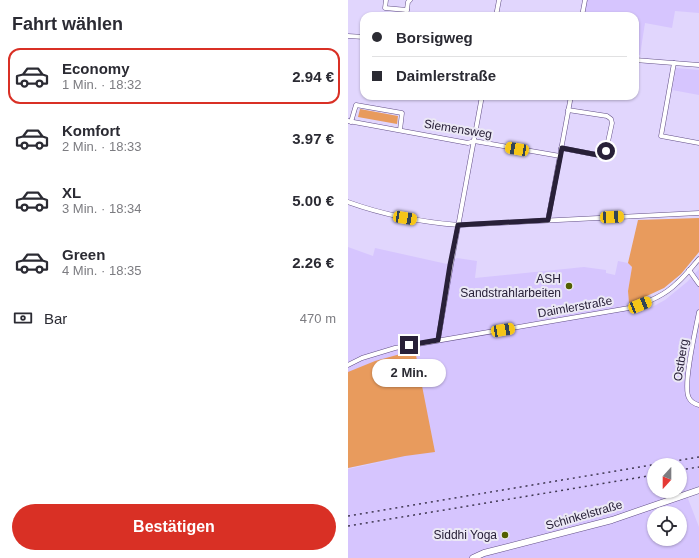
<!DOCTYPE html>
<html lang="de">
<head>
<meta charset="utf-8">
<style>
  :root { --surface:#fff; --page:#f2f2f3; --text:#2b2b33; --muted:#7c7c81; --line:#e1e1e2; --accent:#d93025 }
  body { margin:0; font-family:Arial,sans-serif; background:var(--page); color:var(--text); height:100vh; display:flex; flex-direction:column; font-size:15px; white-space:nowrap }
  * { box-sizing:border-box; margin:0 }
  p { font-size:13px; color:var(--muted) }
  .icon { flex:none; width:22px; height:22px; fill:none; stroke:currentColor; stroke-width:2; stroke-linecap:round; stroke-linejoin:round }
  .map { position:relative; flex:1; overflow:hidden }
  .details { display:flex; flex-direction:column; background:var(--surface); width:348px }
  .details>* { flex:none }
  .hud { position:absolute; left:12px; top:12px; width:279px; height:88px; border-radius:12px; box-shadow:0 1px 3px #0004; display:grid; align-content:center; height:88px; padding:0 12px; background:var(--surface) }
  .needle { width:26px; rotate:201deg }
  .fabs { position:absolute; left:299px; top:458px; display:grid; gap:8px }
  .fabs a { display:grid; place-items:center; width:40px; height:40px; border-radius:50%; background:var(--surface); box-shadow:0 1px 3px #0004; font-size:20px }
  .end { position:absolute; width:18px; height:18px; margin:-9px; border:5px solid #282038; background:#fff; box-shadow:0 0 0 2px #fff }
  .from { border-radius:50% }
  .bubble { position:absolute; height:28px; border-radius:14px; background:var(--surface); box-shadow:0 1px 3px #0004; font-size:13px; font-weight:800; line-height:28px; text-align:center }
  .car { position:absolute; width:12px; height:24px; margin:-12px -6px; border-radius:5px; box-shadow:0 0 3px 1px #0007; background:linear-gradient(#f5c518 24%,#345 0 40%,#f5c518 0 76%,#345 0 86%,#f5c518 0) }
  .hud b { display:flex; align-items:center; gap:14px; height:38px; font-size:15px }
  .hud b+b { border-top:1px solid var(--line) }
  .hud i { width:10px; height:10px; background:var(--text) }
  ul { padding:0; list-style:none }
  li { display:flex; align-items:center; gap:12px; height:56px; margin:0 8px 6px; padding:0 4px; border:2px solid transparent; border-radius:12px }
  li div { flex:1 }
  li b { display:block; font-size:15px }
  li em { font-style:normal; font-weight:800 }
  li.current { border-color:var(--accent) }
  li>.icon { width:36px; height:36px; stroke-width:1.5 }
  h2 { padding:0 12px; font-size:18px; line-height:48px }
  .pay { display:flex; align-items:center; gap:10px; height:44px; padding:0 12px; font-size:15px }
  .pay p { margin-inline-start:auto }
  .action { display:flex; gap:8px; margin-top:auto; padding:8px 12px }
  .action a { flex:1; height:46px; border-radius:24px; background:var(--accent); color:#fff; font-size:16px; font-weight:800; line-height:46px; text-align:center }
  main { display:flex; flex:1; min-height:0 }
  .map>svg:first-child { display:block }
  .built { fill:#d6c5fe; fill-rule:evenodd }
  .green { fill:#e89b5d }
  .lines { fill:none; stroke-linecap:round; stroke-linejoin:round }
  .street-casing { stroke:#624f87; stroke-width:5 }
  .secondary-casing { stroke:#624f87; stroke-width:7 }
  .street { stroke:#fff; stroke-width:4 }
  .secondary { stroke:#fff; stroke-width:6 }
  .rail { stroke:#403852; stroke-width:1.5; stroke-dasharray:2 4; stroke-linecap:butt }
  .route { stroke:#282038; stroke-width:5 }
  .poi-dot { fill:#536000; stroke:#ebe8f5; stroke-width:1.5 }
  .labels { text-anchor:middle; stroke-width:4; stroke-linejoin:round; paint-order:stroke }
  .street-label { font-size:12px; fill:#282038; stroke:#ebe8f5 }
  .poi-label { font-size:12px; fill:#282038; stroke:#ebe8f5; text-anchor:end }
</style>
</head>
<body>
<main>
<section class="details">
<h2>Fahrt wählen</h2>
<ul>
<li class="current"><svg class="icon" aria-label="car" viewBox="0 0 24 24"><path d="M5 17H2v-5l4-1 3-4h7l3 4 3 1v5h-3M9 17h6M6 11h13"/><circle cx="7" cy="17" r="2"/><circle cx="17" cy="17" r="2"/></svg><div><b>Economy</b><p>1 Min. · 18:32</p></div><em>2.94 €</em></li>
<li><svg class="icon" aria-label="car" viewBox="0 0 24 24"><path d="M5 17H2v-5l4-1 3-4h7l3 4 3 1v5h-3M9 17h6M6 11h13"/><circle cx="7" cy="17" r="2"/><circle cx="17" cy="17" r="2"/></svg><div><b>Komfort</b><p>2 Min. · 18:33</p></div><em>3.97 €</em></li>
<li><svg class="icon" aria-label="car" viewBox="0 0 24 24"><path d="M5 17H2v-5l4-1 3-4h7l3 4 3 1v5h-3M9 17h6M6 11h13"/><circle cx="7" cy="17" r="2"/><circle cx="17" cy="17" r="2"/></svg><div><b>XL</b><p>3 Min. · 18:34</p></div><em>5.00 €</em></li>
<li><svg class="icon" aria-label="car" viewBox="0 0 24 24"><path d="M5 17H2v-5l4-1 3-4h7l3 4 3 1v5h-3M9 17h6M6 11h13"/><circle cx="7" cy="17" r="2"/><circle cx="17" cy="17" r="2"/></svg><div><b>Green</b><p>4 Min. · 18:35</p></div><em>2.26 €</em></li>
</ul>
<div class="pay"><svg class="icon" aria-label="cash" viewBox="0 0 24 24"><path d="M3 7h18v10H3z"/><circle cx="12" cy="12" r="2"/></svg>Bar<p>470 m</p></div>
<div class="action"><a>Bestätigen</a></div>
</section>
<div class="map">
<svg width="351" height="558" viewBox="0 0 351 558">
  <rect width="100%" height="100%" fill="#e1d6fd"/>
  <!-- built -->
  <g class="built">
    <path d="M239,0H351V13L327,11L324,28L297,23L292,55H287V16H237Z"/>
    <path d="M328,68L351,70V95L324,90Z"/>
    <path d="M0,247L25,256L27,248L99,264L109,258L129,261L127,278L236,267L258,270V273L267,275L270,261L280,263L284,267L280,291L283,314L304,307L317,300L339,282L351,269V486L337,491L351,527V558H0V469L47,459L0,468ZM306,465H332V491H306ZM306,513H332V539H306Z"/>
  </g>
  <!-- green -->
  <g class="green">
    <path d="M12,109L50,116L49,124L10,117Z"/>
    <path d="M351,218V252L333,274L316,288L288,301L281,303L280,291L284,267L280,263L290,220Z"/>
    <path d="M67,350L87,452L57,456L0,468V372L27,361Z"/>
  </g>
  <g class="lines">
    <defs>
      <g id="street">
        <path d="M38,0L37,8L59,10"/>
        <path d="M58,16L60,2L62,0"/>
        <path d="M148,16L151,0"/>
        <path d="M234,16L237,0"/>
        <path d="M0,36L16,37"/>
        <path d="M287,60L351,65"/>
        <path d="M326,63L313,136L351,143"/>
        <path d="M0,121L120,143L126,141L212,156"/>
        <path d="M3,122L8,105L54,113L52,130"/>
        <path d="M213,148L250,155L255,154L258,151L264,123L263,119L259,116L220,110"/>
        <path d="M0,202C36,215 73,222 111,225L351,213"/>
        <path d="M200,220L223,96"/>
        <path d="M341,270L351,284"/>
        <path d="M351,312C348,328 334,387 341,398C343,402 347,404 351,405"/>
        <path d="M90,340L103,265L134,96"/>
        <path d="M0,365L14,358L47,348L281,308C299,303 316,296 329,283C337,276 344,267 351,259"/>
      </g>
      <path id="secondary" d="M125,558L136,553L264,520L351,490"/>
    </defs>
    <!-- street casing -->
    <use href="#street" class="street-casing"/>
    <!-- secondary casing -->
    <use href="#secondary" class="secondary-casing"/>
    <!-- street -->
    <use href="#street" class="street"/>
    <!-- secondary -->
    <use href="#secondary" class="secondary"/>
    <!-- rail -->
    <g class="rail">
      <path d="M332,470L351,467"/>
      <path d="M0,516L351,457"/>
      <path d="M0,526L306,475"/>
    </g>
  </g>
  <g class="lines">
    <!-- route -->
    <path class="route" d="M61,345L90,340L102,265L110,225L200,220L214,148L250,155L255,154L258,151"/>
  </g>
  <!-- markers -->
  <g class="poi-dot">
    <circle cx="221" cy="286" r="4"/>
    <circle cx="157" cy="535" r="4"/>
  </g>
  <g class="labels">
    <!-- street labels -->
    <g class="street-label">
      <text transform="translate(110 129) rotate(9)" y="4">Siemensweg</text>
      <text transform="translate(227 307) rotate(-10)" y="4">Daimlerstraße</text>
      <text transform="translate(333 360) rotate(-81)" y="4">Ostberg</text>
      <text transform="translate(236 515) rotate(-16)" y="4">Schinkelstraße</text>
    </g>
    <!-- poi labels -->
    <g class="poi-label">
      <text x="213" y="283">ASH<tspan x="213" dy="14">Sandstrahlarbeiten</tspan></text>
      <text x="149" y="539">Siddhi Yoga</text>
    </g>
  </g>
</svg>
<div class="fabs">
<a><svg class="needle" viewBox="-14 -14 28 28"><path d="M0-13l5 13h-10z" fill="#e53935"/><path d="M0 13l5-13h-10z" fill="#7c7c81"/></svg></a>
<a><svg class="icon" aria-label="locate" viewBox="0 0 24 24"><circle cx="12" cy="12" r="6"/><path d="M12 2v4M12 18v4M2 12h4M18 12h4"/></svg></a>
</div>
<i class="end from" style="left:258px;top:151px"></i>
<i class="end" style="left:61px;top:345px"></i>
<div class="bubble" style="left:24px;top:359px;width:74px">2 Min.</div>
<i class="car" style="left:169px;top:149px;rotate:280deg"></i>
<i class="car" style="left:264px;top:217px;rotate:87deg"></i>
<i class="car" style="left:57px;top:218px;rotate:100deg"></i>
<i class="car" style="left:292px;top:305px;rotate:68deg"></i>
<i class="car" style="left:155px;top:330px;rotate:80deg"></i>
<div class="hud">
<b><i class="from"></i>Borsigweg</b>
<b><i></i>Daimlerstraße</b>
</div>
</div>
</main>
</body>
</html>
